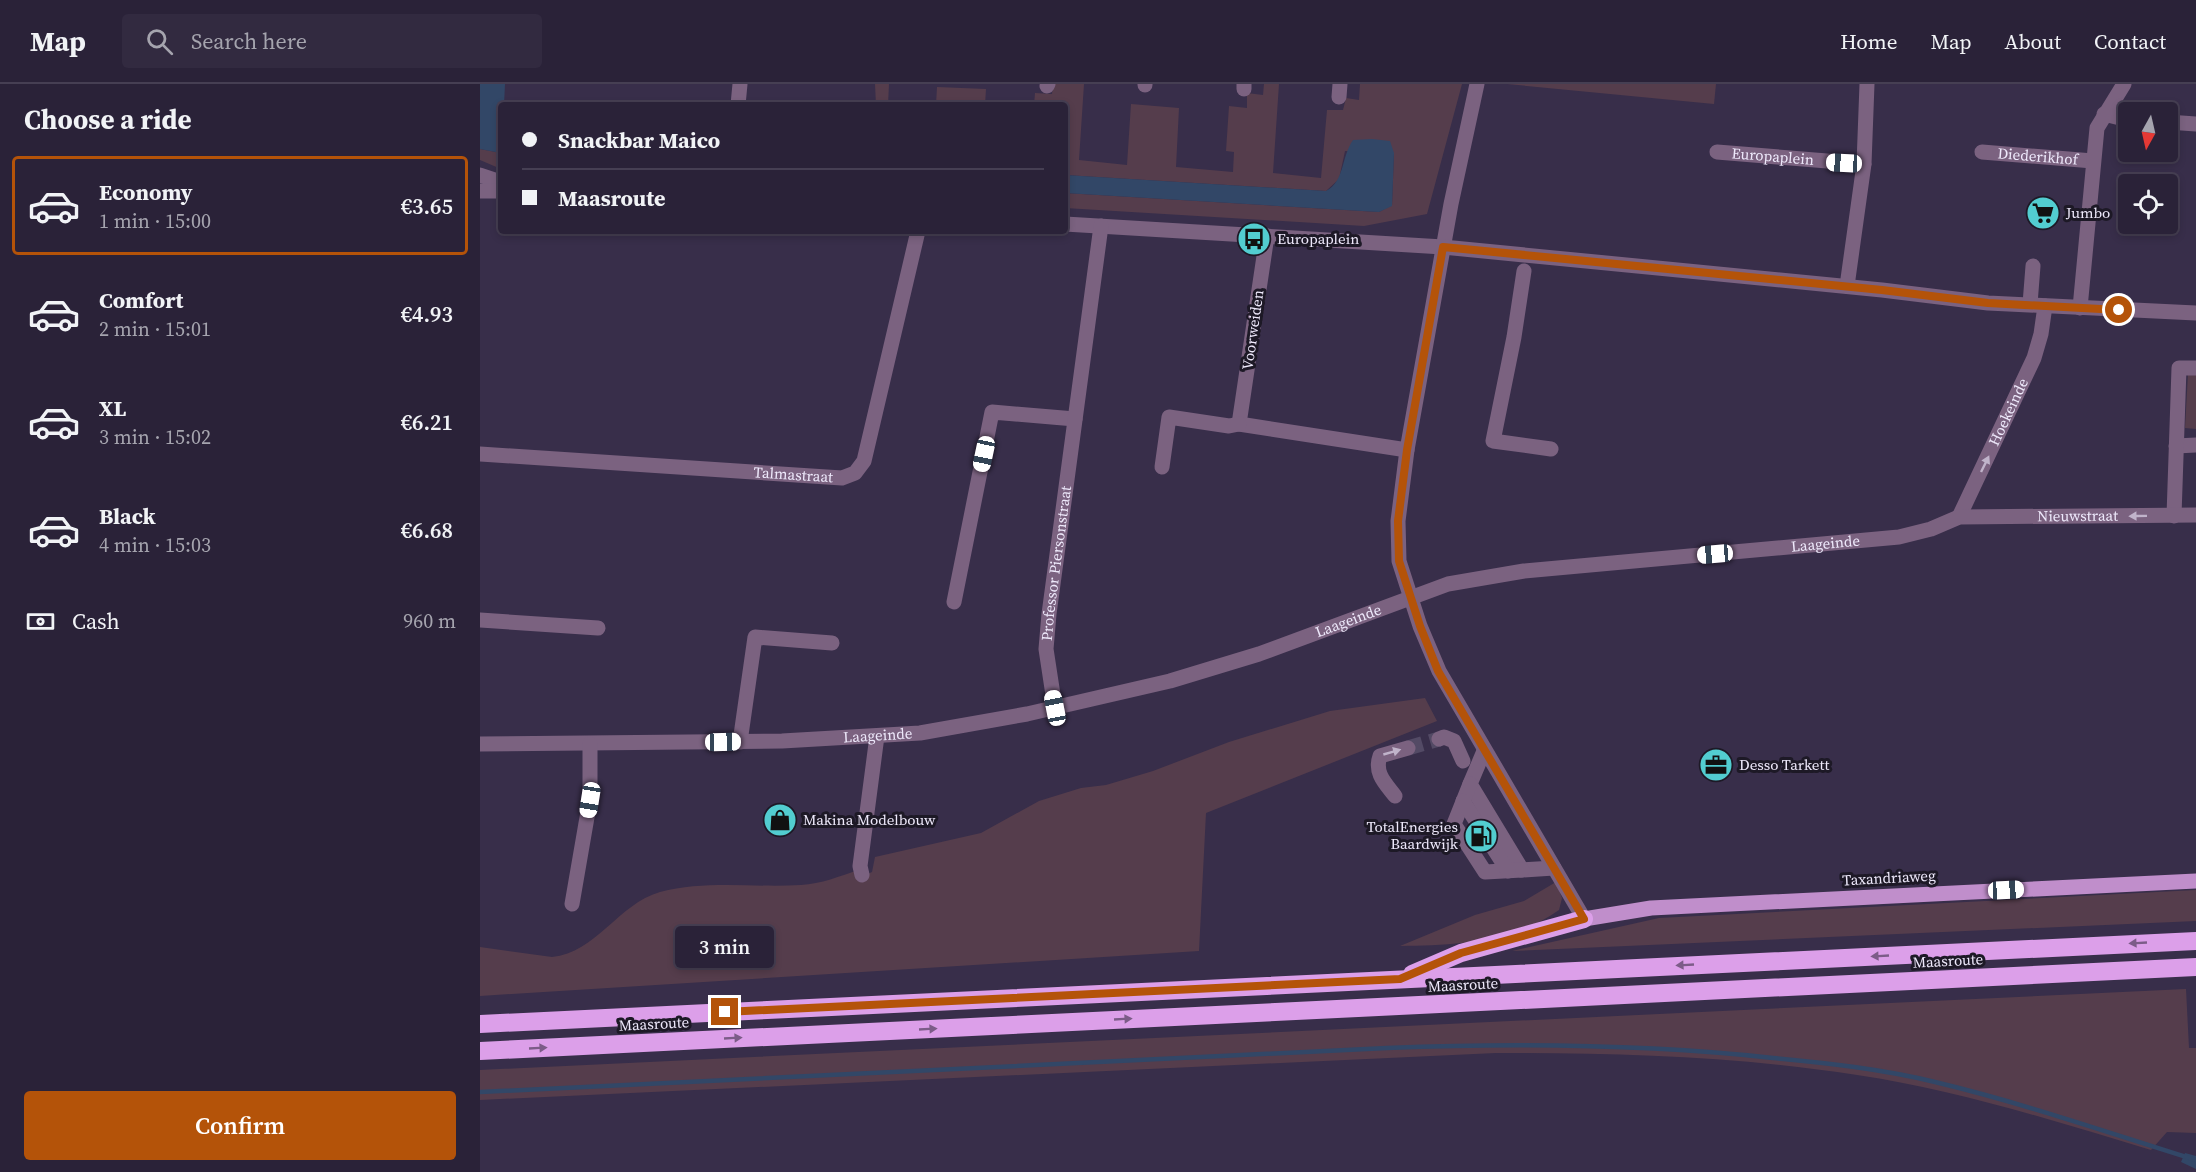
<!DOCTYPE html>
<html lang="en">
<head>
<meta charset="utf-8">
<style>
  :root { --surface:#2a2238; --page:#322a40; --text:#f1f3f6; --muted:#a5a4ae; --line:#463f53; --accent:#b45309 }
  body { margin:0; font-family:"Source Serif 4",serif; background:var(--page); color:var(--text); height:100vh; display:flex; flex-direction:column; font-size:22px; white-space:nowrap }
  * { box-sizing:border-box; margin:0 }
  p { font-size:20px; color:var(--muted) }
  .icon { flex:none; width:33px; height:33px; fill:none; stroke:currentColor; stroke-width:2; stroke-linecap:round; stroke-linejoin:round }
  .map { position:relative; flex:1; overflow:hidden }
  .panel { display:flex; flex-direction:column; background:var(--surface); width:480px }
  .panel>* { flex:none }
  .guide { position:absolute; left:18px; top:18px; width:570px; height:132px; border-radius:6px; box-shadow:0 3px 9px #0003,0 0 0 2px var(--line); display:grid; align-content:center; height:132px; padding:0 24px; background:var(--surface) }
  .needle { width:39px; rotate:188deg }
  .controls { position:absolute; left:1638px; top:18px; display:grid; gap:12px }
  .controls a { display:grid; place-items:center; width:60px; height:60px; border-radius:6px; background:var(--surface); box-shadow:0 3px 9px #0003,0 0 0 2px var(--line); font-size:30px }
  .end { position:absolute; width:27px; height:27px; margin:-14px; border:8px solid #b45309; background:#fff; box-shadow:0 0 0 3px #fff }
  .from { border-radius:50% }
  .bubble { position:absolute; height:42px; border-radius:6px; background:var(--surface); box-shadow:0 3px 9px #0003,0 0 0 2px var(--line); font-size:20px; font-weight:600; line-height:42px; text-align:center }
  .car { position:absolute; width:18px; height:36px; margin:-18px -9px; border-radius:8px; box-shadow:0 0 4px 2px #0007; background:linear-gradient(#fff 24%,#345 0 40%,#fff 0 76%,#345 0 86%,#fff 0) }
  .guide b { display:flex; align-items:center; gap:21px; height:57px; font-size:22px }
  .guide b+b { border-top:2px solid var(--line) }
  .guide i { width:15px; height:15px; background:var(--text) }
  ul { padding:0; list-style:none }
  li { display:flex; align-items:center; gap:18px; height:99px; margin:0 12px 9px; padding:0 12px; border:3px solid transparent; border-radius:6px }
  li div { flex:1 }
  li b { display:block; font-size:22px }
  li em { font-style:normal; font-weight:600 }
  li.on { border-color:var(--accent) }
  li>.icon { width:54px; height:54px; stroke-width:1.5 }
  h2 { padding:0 24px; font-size:27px; line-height:72px }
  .pay { display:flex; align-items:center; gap:15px; height:66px; padding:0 24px; font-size:22px }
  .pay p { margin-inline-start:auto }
  .cta { display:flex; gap:12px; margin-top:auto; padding:12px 24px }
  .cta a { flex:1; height:69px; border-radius:6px; background:var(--accent); color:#fff; font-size:24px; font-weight:600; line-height:69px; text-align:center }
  header { display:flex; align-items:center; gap:36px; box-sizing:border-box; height:84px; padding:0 30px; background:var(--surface); border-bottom:2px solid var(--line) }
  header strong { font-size:28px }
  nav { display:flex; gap:33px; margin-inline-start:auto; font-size:21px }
  .search { width:420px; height:54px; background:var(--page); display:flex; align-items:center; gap:15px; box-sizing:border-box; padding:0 21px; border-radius:6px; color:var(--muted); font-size:22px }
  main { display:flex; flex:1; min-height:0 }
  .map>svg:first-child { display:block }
  .green { fill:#553d4c }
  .water { fill:#324767 }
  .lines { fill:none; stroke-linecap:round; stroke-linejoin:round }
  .stream { stroke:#324767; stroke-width:4.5 }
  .minor-tunnel { stroke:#534a65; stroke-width:15; stroke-dasharray:15 8; stroke-linecap:butt }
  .minor { stroke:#7b6280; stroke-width:15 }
  .major { stroke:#c08ecb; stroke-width:15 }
  .highway { stroke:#dc9fe9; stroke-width:18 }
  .oneway { fill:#c0b3ca }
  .oneway2 { fill:#7c5c88 }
  .route { stroke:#b45309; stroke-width:8 }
  .labels { text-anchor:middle; stroke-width:6; stroke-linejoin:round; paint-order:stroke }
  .street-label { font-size:15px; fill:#eee9fb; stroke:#1d1926 }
  .poi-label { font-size:15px; fill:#eee9fb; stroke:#1d1926; text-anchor:start }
</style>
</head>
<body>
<header>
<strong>Map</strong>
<div class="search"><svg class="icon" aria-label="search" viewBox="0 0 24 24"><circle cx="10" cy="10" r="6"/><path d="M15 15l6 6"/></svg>Search here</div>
<nav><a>Home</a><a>Map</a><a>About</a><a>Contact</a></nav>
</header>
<main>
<section class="panel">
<h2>Choose a ride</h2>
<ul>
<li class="on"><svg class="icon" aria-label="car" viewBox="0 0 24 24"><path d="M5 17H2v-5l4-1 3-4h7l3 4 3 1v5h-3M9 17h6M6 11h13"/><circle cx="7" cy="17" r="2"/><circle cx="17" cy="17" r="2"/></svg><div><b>Economy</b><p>1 min · 15:00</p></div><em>€3.65</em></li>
<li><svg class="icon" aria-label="car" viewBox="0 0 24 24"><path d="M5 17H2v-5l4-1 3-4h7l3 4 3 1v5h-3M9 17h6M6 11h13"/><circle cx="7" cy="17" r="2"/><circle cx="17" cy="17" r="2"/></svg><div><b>Comfort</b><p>2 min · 15:01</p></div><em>€4.93</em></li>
<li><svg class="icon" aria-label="car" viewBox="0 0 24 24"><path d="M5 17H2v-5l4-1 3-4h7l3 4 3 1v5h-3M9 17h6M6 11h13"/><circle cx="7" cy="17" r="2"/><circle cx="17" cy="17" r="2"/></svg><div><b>XL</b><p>3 min · 15:02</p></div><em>€6.21</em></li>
<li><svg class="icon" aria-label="car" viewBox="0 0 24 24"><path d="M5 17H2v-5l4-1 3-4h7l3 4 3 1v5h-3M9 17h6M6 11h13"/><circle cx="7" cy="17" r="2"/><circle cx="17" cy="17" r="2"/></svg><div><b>Black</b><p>4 min · 15:03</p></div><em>€6.68</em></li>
</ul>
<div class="pay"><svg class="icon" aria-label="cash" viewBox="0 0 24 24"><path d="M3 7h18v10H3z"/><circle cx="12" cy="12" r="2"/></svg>Cash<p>960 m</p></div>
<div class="cta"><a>Confirm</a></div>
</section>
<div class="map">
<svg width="1716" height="1088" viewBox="0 0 1716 1088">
  <rect width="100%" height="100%" fill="#382e4a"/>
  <!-- green -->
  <g class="green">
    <path d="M395,0H409L408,21H396Z"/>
    <path d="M573,0H604L599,76L647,81L651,20L699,24L696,83L753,88L754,68L746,67L749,22L767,24V9L783,11L784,0H799L793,89L841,94L847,26H863L866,14L879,16L880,0H982L947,130L884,142L585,124V109L899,128L912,121L914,69L865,67L859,95L846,107L585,91V21H554L555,9L572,10Z"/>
    <path d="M1027,0H1236L1234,20Z"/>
    <path d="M457,3L506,5L505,21H456Z"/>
    <path d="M0,65L21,69V85L0,76Z"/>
    <path d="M1708,290H1716V345L1705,344Z"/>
    <path d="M945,614L957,637L726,729L719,867L0,912V863L72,873C116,869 138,820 180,808C226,796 274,804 321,801C341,800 360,792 379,786L378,794L392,788L395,773L501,749L559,717L601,704L626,701L673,687L749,658L850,627Z"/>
    <path d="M1076,798L1082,814L1079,826C1034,858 974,862 920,862L995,831L1044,817Z"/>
    <path d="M1716,806V837L1032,867L1179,834Z"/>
    <path d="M1706,905L1709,964H1716V1049L1687,1048L1671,1066C1575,1037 1477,1006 1377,991C1257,972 1137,969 1016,969L0,1016V986Z"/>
  </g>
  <!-- water -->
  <g class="water">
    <path d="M0,0H25L24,21H21V69L0,65Z"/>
    <path d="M892,55L910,57L914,69L912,122L899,128L585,109V91L846,107C865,97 861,73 873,56Z"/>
    <path d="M1705,1069L1716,1072V1085L1701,1078Z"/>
  </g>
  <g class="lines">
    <!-- stream -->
    <path class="stream" d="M0,1008L907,964C1035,959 1164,960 1293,974C1347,979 1402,985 1455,998C1543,1019 1629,1049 1716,1076"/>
    <!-- minor-tunnel -->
    <path class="minor-tunnel" d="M928,664L959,655"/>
    <!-- minor -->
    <g class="minor">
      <path d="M997,0L971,120L927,366L918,437L919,477L940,542L959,587L1104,835"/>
      <path d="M665,1V0"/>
      <path d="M567,2L568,0"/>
      <path d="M764,5V0"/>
      <path d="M859,13L860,0"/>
      <path d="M258,21L260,0"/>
      <path d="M1624,30L1648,36"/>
      <path d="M1688,38L1716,40"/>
      <path id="s1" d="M1237,68L1384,80"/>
      <path id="s2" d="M1502,68L1613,77"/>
      <path d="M0,91L21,98"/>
      <path d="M0,107H21"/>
      <path d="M585,140L963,163L1402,206L1508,219L1716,229"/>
      <path d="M787,152L759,340L927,366"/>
      <path d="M1044,187L1034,253L1013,357L1071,365"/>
      <path d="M1367,202L1384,80L1387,0"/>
      <path d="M1550,220L1553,182"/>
      <path d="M1600,224L1617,44L1644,0"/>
      <path d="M1696,362L1716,361"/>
      <path id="s3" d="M0,370L362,394L375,389L384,377L438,147"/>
      <path d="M682,383L689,333L749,342L759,340"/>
      <path d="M1694,432L1699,284H1716"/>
      <path id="s4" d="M1479,433L1554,274L1561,250L1565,222"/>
      <path d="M474,518L512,328L595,335"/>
      <path d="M0,536L118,544"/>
      <path id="s5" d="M575,624L566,565L569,530L621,142"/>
      <path d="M959,655L964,653L974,657L983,677"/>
      <path d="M260,658L275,553L352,559"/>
      <path id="s6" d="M0,660L302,657L440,649L547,630L690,597L779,570L968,500L1044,487L1419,453L1451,445L1479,433L1716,431"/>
      <path d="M1004,667L990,700L1042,786L1074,784"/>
      <path d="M990,700L974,740L1005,788L1042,786"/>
      <path d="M915,712C905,699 894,689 900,672L928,664"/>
      <path d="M983,717L1028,787"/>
      <path d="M382,791L380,782L397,652"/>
      <path d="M92,820L110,716V660"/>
    </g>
    <!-- major -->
    <path class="major" d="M1104,835L1171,824L1716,797"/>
    <!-- highway -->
    <g class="highway">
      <path d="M932,890L981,869L1104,835"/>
      <path d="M0,940L1716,857"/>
      <path d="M0,967L1716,883"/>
    </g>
  </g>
  <!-- one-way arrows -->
  <defs><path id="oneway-solid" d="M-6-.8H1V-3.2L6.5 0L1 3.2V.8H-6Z" transform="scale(1.5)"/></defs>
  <g class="oneway">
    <use href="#oneway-solid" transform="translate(1505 380) rotate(-64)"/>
    <use href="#oneway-solid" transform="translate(1658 432) rotate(179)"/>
    <use href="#oneway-solid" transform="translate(912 668) rotate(-16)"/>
  </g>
  <g class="oneway2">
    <use href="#oneway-solid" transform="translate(1658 859) rotate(177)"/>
    <use href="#oneway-solid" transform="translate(1400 872) rotate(177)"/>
    <use href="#oneway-solid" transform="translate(1205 881) rotate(177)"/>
    <use href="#oneway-solid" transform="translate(643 935) rotate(-3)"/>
    <use href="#oneway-solid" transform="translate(448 945) rotate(-3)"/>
    <use href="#oneway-solid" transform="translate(253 954) rotate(-3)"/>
    <use href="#oneway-solid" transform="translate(58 964) rotate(-3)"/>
  </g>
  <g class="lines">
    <!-- route -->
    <path class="route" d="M245,928L920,895L981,869L1104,835L958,587L940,542L919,477L918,437L927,366L963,163L1402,206L1508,219L1639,226"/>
  </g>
  <!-- icons -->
  <defs>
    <symbol id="supermarket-disc" viewBox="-11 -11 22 22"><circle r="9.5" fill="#52cdd0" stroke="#1d1926"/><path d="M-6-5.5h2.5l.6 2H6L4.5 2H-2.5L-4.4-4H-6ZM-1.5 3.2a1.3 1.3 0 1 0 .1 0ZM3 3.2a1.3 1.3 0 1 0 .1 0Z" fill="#111"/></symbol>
    <symbol id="bus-disc" viewBox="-11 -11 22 22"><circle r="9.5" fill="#52cdd0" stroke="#1d1926"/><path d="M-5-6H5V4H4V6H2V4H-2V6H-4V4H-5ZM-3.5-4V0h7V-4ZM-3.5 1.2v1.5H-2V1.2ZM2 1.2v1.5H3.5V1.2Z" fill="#111"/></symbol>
    <symbol id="office-disc" viewBox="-11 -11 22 22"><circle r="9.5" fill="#52cdd0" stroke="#1d1926"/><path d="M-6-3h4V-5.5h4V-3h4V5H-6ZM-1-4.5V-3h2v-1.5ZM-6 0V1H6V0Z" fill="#111"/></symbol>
    <symbol id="shop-disc" viewBox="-11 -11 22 22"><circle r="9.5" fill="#52cdd0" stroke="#1d1926"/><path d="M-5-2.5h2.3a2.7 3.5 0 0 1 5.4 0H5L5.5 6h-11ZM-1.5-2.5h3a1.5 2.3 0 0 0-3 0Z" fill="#111"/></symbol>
    <symbol id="fuel-disc" viewBox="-11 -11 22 22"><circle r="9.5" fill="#52cdd0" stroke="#1d1926"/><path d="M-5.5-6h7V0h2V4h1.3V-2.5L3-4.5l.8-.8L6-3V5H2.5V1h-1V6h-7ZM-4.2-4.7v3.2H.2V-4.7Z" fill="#111"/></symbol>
  </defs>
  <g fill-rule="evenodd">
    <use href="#supermarket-disc" x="1544" y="110" width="38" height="38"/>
    <use href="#bus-disc" x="755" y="136" width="38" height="38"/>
    <use href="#office-disc" x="1217" y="662" width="38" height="38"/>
    <use href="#shop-disc" x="281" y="717" width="38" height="38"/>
    <use href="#fuel-disc" x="982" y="733" width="38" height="38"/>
  </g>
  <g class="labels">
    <!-- street labels -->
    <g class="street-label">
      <text dy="5" stroke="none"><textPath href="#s1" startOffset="56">Europaplein</textPath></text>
      <text dy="5" stroke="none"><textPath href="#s2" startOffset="56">Diederikhof</textPath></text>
      <text transform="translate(773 246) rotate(-82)" y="5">Voorweiden</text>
      <text dy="5" stroke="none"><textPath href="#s4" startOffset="116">Hoekeinde</textPath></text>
      <text dy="5" stroke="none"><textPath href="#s3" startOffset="314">Talmastraat</textPath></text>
      <text dy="5" stroke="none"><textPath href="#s6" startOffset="1626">Nieuwstraat</textPath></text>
      <text dy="5" stroke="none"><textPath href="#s6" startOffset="1370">Laageinde</textPath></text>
      <text dy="5" stroke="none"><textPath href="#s5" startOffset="146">Professor Piersonstraat</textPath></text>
      <text dy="5" stroke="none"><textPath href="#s6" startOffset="884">Laageinde</textPath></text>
      <text dy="5" stroke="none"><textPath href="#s6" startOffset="398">Laageinde</textPath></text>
      <text transform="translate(1409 794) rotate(-3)" y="5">Taxandriaweg</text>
      <text transform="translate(1468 877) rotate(-3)" y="5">Maasroute</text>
      <text transform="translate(983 901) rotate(-3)" y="5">Maasroute</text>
      <text transform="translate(174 940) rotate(-3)" y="5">Maasroute</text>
    </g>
    <!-- poi labels -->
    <g class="poi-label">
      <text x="1586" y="134">Jumbo</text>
      <text x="797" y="160">Europaplein</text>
      <text x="1259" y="686">Desso Tarkett</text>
      <text x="323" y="741">Makina Modelbouw</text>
      <text x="978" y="748" text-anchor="end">TotalEnergies<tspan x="978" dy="17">Baardwijk</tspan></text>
    </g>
  </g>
</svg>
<div class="controls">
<a><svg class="needle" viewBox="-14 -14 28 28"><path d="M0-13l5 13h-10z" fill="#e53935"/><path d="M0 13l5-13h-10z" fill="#a5a4ae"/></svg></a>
<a><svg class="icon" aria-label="locate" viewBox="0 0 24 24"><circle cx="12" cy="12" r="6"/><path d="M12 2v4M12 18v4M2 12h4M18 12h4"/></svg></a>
</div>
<i class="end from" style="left:1639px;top:226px"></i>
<i class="end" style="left:245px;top:928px"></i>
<div class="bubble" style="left:195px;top:842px;width:99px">3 min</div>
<i class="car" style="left:1364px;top:79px;rotate:273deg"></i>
<i class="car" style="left:504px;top:370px;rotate:192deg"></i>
<i class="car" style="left:1235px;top:470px;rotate:265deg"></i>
<i class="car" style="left:575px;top:624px;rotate:349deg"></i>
<i class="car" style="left:243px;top:658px;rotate:89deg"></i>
<i class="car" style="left:110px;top:716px;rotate:189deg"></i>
<i class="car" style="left:1526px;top:806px;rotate:87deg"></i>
<div class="guide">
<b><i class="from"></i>Snackbar Maico</b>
<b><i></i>Maasroute</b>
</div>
</div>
</main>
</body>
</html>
